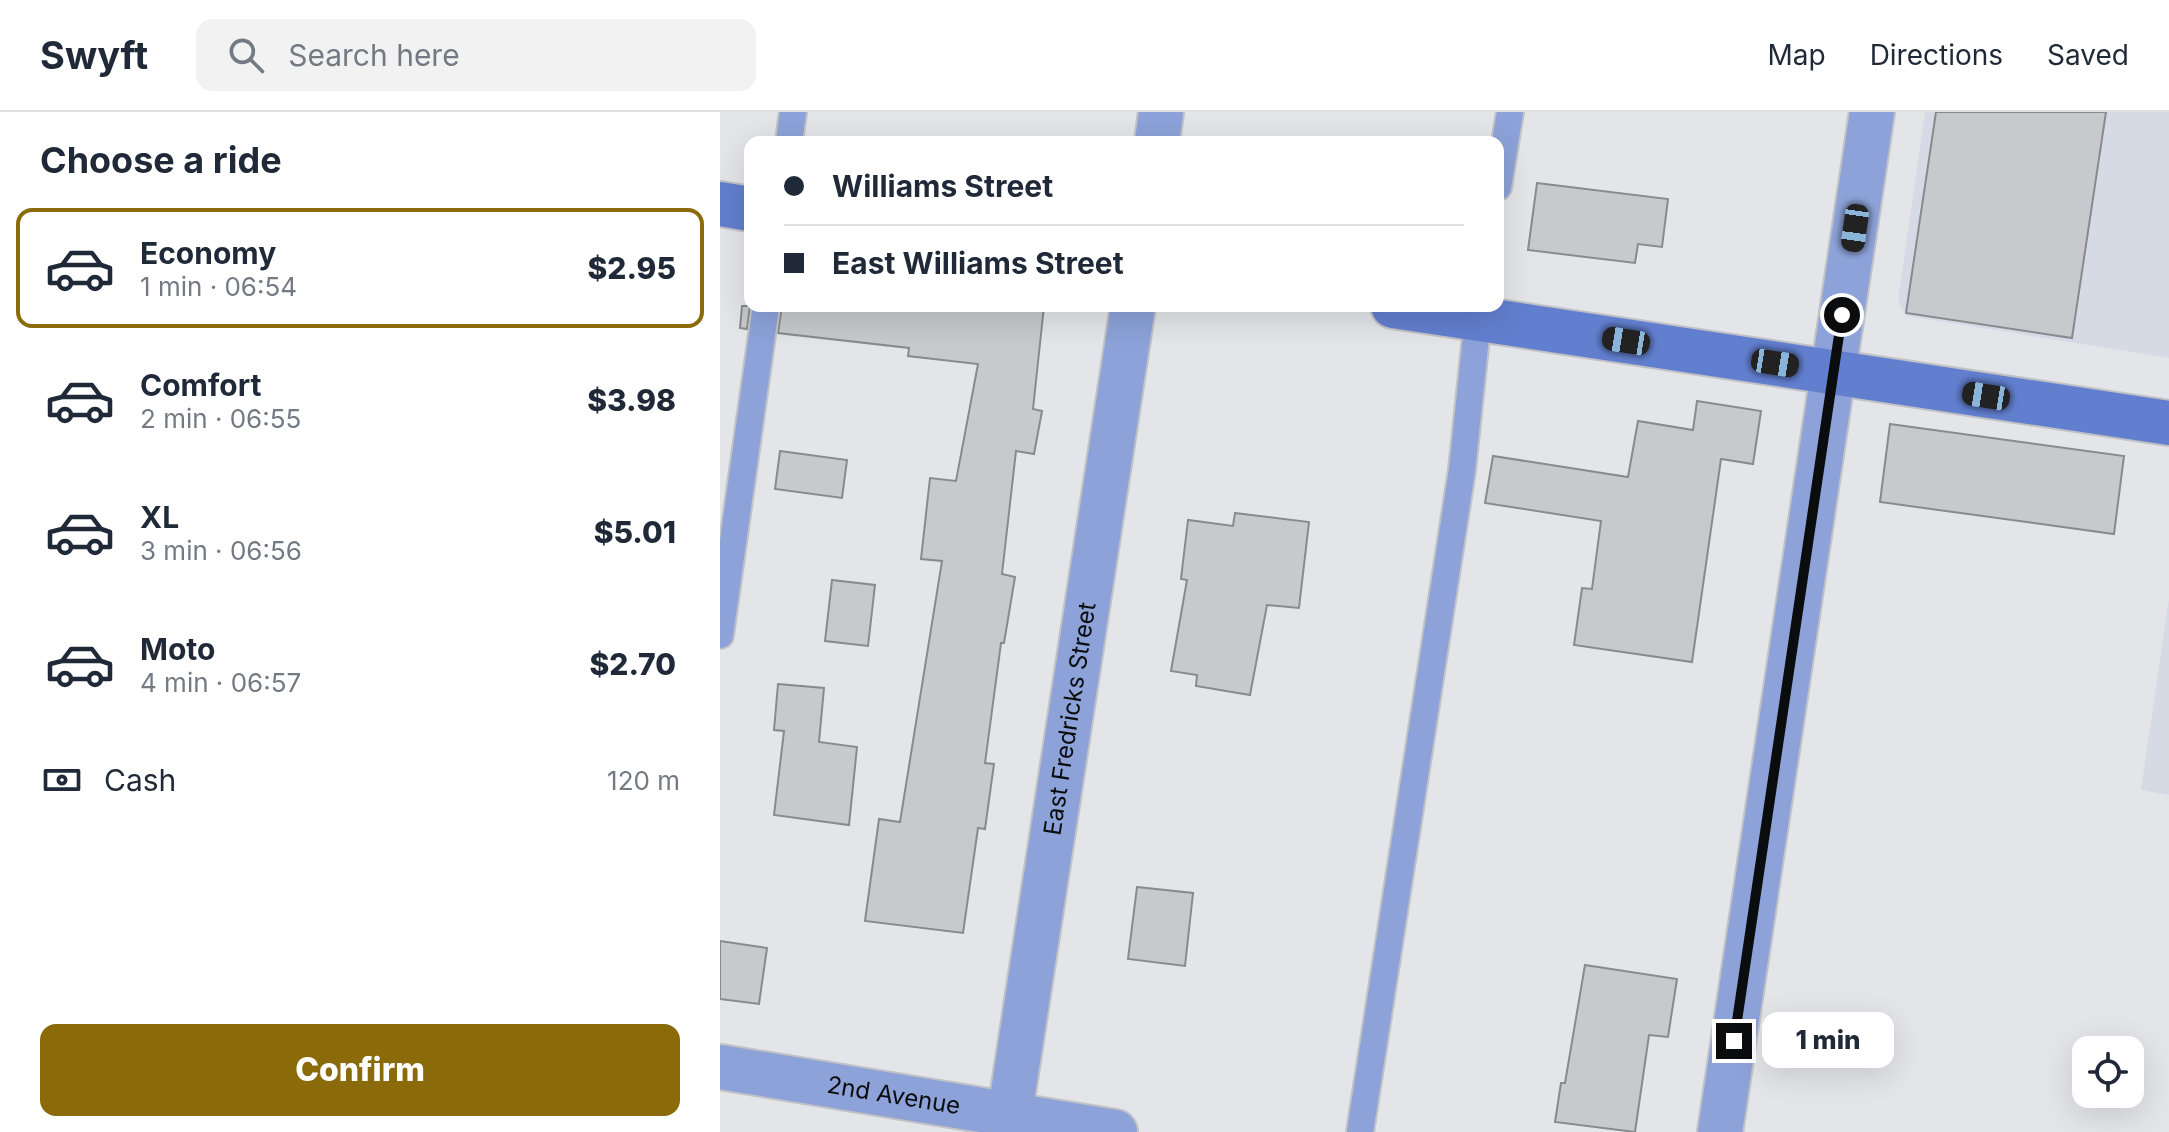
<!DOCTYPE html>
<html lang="en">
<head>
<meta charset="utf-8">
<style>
  :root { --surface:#fff; --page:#f2f2f3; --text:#1f2937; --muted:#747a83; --line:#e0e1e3; --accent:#8a6a09 }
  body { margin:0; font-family:Inter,sans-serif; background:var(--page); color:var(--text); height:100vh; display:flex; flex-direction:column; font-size:30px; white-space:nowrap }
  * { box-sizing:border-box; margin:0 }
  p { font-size:26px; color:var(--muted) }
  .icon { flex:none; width:44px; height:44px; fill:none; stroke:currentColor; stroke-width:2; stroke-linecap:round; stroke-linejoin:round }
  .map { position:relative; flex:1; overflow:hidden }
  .sheet { display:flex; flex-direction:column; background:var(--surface); width:720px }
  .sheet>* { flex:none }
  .hud { position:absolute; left:24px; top:24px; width:760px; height:176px; border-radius:16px; box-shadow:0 8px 32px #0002; display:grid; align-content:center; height:176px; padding:0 40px; background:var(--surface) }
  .tools { position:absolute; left:1352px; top:924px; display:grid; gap:16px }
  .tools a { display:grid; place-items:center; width:72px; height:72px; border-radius:16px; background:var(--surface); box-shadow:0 8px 32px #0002; font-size:40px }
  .end { position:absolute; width:36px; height:36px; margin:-18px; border:10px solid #0b0c0d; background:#fff; box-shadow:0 0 0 4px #fff }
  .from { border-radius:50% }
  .bubble { position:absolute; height:56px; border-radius:16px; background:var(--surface); box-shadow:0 8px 32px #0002; font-size:26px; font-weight:800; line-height:56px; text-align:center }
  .car { position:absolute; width:24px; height:48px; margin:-24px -12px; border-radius:10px; box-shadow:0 0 6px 2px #0007; background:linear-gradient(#222 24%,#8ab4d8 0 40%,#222 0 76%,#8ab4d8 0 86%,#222 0) }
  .hud b { display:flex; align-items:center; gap:28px; height:76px; font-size:30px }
  .hud b+b { border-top:2px solid var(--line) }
  .hud i { width:20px; height:20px; background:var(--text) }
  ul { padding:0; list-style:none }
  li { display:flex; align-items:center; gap:24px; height:120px; margin:0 16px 12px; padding:0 24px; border:4px solid transparent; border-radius:16px }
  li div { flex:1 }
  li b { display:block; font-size:30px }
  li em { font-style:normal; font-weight:800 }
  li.on { border-color:var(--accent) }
  li>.icon { width:72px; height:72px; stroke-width:1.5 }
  h2 { padding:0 40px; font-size:36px; line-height:96px }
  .pay { display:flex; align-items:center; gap:20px; height:88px; padding:0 40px; font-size:30px }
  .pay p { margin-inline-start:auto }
  .primary-button { display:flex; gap:16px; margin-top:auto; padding:16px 40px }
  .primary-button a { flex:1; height:92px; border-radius:16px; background:var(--accent); color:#fff; font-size:32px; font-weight:800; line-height:92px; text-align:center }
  header { display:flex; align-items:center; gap:48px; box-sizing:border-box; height:112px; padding:0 40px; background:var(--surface); border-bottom:2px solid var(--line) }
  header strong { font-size:38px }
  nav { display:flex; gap:44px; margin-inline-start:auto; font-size:28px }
  .search { width:560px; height:72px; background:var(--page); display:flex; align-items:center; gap:20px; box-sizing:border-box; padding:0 28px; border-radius:16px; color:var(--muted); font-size:30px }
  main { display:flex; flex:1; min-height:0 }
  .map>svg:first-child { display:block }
  .built { fill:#d5dae5 }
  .building { fill:#c7c9cd; stroke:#898a8e; stroke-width:2 }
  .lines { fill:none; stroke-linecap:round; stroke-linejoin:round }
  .lane-casing { stroke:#c1c2c6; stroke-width:30 }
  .street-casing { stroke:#c1c2c6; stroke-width:48 }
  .secondary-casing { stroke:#c1c2c6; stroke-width:48 }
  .lane { stroke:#8ca2d8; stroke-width:26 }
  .street { stroke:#8ca2d8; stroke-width:44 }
  .secondary { stroke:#627fcf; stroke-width:44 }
  .route { stroke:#0b0c0d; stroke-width:10 }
  .labels { text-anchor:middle; stroke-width:6; stroke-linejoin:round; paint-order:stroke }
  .street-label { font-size:24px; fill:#0b0c0d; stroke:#e4e5e9 }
</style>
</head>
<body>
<header>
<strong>Swyft</strong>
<div class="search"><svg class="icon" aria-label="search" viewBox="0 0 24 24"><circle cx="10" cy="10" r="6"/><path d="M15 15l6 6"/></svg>Search here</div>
<nav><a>Map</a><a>Directions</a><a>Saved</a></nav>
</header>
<main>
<section class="sheet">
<h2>Choose a ride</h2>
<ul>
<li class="on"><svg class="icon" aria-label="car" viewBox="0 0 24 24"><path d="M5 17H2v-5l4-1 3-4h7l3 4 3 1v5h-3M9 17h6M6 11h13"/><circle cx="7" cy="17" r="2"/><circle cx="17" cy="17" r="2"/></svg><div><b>Economy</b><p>1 min · 06:54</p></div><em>$2.95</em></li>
<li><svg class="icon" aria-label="car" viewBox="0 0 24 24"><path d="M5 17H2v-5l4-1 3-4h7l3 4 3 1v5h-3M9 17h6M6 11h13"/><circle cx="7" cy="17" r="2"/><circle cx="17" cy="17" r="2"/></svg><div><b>Comfort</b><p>2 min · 06:55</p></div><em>$3.98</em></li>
<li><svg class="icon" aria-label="car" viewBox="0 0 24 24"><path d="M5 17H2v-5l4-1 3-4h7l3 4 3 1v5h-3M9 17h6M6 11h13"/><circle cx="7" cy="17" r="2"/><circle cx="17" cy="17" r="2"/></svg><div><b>XL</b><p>3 min · 06:56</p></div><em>$5.01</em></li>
<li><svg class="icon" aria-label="car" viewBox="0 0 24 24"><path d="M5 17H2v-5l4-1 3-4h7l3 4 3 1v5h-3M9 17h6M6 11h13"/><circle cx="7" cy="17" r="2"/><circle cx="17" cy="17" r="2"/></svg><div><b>Moto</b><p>4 min · 06:57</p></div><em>$2.70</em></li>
</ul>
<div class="pay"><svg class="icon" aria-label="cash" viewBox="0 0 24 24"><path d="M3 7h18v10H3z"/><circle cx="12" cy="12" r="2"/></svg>Cash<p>120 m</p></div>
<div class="primary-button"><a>Confirm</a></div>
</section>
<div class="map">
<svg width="1449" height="1020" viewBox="0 0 1449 1020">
  <rect width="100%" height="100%" fill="#e4e5e9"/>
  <!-- built -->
  <g class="built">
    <path d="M1205,0H1449V246L1187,204L1178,189Z"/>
    <path d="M1449,486V683L1421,678Z"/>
  </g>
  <!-- building -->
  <g class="building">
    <path d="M1216,0H1386L1352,226L1186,201Z"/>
    <path d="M817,71L948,87L942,135L918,132L915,151L808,138Z"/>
    <path d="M22,194H30L27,217L20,216Z"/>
    <path d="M62,194H324L313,297L322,299L314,342L296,339L282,462L295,465L284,531H281L265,651L274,652L265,717L258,716L243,821L145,809L159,707L180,710L222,449L201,447L210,366L236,369L258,252L188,244L189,236L58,221Z"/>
    <path d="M977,289L1041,299L1033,352L1001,347L972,550L854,533L862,476L872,477L881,409L765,391L773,344L908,365L918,309L973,318Z"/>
    <path d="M1170,312L1404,344L1394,422L1160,390Z"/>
    <path d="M60,339L127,348L122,386L55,377Z"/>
    <path d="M515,401L589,410L579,496L547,493L530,583L476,574L477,563L451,559L467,468L461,467L468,408L513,414Z"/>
    <path d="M112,468L155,473L148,534L105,529Z"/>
    <path d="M58,572L104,576L99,630L137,635L129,713L54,703L64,619L54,618Z"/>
    <path d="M417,775L473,781L465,854L408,847Z"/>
    <path d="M0,829L47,836L39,892L0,887Z"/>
    <path d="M865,853L957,867L948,925L929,923L915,1020L835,1010L841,971H845Z"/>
  </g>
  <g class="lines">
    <defs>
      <g id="lane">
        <path d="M69,30L73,0"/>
        <path d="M778,75L790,0"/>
        <path d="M0,523L46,194"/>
        <path d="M640,1020L742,358L759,196"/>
      </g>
      <g id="street">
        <path d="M437,30L441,0"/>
        <path id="s1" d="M0,955L395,1020"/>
        <path id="s2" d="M287,1020L413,194"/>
        <path d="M1000,1020L1152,0"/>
      </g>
      <g id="secondary">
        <path d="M0,92L30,97"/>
        <path d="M673,194L1449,311"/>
      </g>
    </defs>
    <!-- lane casing -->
    <use href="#lane" class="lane-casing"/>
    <!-- street casing -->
    <use href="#street" class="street-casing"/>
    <!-- secondary casing -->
    <use href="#secondary" class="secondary-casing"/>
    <!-- lane -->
    <use href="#lane" class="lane"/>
    <!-- street -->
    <use href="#street" class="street"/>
    <!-- secondary -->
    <use href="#secondary" class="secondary"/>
  </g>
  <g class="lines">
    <!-- route -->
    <path class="route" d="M1014,929L1122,203"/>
  </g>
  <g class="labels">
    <!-- street labels -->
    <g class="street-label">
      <text dy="8" stroke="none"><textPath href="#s2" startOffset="418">East Fredricks Street</textPath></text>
      <text dy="8" stroke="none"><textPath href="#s1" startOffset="176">2nd Avenue</textPath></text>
    </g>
  </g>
</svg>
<div class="tools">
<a><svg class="icon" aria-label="locate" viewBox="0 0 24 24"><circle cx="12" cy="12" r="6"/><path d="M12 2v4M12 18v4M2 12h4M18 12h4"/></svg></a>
</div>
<i class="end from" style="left:1122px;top:203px"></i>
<i class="end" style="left:1014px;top:929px"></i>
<div class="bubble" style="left:1042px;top:900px;width:132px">1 min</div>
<i class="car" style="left:1135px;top:116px;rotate:188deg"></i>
<i class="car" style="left:906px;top:229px;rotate:279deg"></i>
<i class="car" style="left:1055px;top:251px;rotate:99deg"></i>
<i class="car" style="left:1266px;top:284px;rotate:279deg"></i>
<div class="hud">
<b><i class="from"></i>Williams Street</b>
<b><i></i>East Williams Street</b>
</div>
</div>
</main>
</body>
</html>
